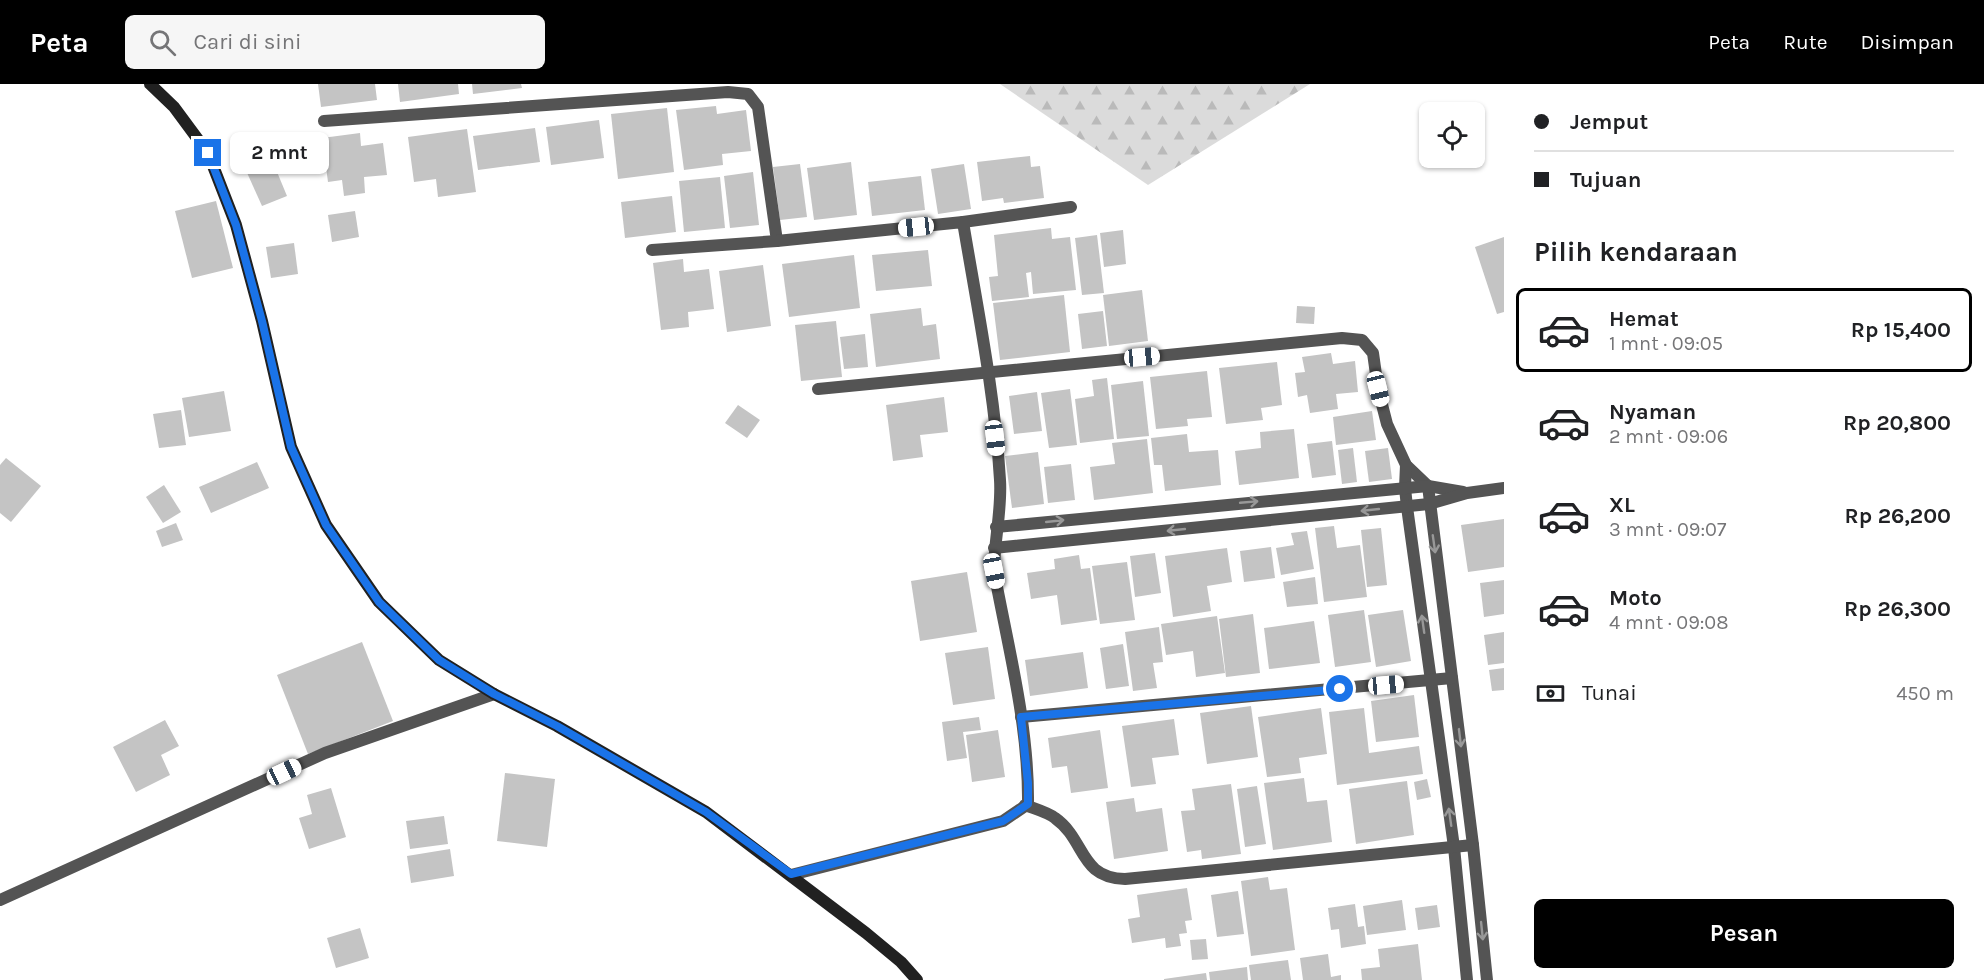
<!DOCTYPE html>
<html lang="id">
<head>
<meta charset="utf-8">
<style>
  :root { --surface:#fff; --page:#f6f6f6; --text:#202124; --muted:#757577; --line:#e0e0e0; --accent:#000 }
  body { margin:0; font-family:Karla,sans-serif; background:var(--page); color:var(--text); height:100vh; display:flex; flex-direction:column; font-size:22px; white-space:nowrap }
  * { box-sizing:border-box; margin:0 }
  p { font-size:20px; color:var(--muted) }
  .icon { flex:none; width:33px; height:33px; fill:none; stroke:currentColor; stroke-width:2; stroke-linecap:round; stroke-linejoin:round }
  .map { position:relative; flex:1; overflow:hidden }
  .details { display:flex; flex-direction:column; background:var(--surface); width:480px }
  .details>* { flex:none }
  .hud { display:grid; align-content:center; height:132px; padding:0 30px; background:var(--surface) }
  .fabs { position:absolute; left:1419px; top:18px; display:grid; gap:12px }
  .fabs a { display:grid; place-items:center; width:66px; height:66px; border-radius:9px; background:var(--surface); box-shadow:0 2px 4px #0004; font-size:30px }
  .end { position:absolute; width:27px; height:27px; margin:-14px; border:8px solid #1a73e8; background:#fff; box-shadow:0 0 0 3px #fff }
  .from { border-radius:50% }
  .bubble { position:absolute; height:42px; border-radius:9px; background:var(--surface); box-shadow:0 2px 4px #0004; font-size:20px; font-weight:700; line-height:42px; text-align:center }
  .car { position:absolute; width:18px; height:36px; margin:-18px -9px; border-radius:8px; box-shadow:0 0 4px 2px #0007; background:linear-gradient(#fff 24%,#345 0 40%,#fff 0 76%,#345 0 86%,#fff 0) }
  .hud b { display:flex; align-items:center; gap:21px; height:57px; font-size:22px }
  .hud b+b { border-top:2px solid var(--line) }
  .hud i { width:15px; height:15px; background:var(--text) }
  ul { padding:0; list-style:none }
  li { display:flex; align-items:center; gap:18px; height:84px; margin:0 12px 9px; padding:0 18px; border:3px solid transparent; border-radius:9px }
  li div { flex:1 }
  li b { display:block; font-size:22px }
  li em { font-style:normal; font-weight:700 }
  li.current { border-color:var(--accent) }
  li>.icon { width:54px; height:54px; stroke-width:1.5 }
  h2 { padding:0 30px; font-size:27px; line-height:72px }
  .pay { display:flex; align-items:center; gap:15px; height:66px; padding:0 30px; font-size:22px }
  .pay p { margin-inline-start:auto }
  .cta { display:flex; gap:12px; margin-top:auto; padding:12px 30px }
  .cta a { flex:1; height:69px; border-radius:9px; background:var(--accent); color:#fff; font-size:24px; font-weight:700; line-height:69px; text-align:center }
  header { display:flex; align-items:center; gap:36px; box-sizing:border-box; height:84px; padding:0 30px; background:var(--accent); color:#fff }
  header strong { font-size:28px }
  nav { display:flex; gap:33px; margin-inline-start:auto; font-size:21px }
  .search { width:420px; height:54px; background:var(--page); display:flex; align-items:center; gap:15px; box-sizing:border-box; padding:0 21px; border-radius:9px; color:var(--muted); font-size:22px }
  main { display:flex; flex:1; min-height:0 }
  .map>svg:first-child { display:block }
  .forest { fill:url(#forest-firs) }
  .building { fill:#c4c4c4 }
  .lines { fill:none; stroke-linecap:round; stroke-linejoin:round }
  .minor { stroke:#545454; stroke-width:12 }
  .secondary { stroke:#212121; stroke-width:12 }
  .oneway { stroke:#989898 }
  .route { stroke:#1a73e8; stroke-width:8 }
</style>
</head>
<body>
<header>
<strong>Peta</strong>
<div class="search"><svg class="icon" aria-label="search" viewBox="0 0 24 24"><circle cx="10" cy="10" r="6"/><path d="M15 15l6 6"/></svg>Cari di sini</div>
<nav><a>Peta</a><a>Rute</a><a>Disimpan</a></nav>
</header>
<main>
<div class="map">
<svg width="1504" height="896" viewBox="0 0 1504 896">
  <defs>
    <pattern id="forest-firs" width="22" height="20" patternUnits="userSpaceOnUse" patternTransform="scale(1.5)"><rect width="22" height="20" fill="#dbdbdb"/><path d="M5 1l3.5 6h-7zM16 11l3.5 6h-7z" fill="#bababa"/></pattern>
  </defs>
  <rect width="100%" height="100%" fill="#fff"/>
  <!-- forest -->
  <path class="forest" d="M1000,0H1310L1148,101Z"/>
  <!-- building -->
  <g class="building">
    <path d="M318,0H375L377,16L321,23Z"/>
    <path d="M398,0H458L459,10L400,18Z"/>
    <path d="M472,0H521L522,4L473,10Z"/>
    <path d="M716,22L717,30L746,26L751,67L722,70L723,81L684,86L676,26Z"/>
    <path d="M667,24L674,88L618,95L611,30Z"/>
    <path d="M599,36L604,74L551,81L546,43Z"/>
    <path d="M535,44L540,78L478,86L473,52Z"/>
    <path d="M467,45L476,108L438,113L436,95L414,98L408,53Z"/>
    <path d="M360,49L361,62L383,59L387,91L364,93L365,109L344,112L342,96L328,98L322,54Z"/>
    <path d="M270,71L287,112L262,122L244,82Z"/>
    <path d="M1030,72L1031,83L1040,82L1044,114L1004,119L1003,114L982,117L977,78Z"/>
    <path d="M851,78L857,131L814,136L807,84Z"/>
    <path d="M800,80L807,133L780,136L773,83Z"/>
    <path d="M964,80L971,125L938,130L931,85Z"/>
    <path d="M753,88L759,141L730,144L724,92Z"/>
    <path d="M921,92L925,126L872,132L868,98Z"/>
    <path d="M720,93L725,144L684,148L679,97Z"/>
    <path d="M672,112L676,148L625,154L621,118Z"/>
    <path d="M216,117L233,184L192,194L175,127Z"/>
    <path d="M355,127L359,153L332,158L328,131Z"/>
    <path d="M1051,144L1052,155L1070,153L1076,206L1033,210L1031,188L1026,189L1029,213L992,217L989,193L998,192L994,151Z"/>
    <path d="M1123,146L1126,180L1104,183L1100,149Z"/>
    <path d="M1097,151L1104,209L1082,211L1075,154Z"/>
    <path d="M1504,153V228L1497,230L1475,163Z"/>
    <path d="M294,159L298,190L271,194L266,163Z"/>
    <path d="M928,166L932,202L876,207L872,171Z"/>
    <path d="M854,171L860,224L789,233L782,180Z"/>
    <path d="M683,175L684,188L709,185L714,225L688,228L689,243L661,246L653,179Z"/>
    <path d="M763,181L771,242L727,248L719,187Z"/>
    <path d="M1142,206L1148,257L1109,262L1103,211Z"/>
    <path d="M1064,211L1070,268L1000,276L993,219Z"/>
    <path d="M1297,222L1315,223L1314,240L1296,239Z"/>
    <path d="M921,224L923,242L936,240L940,275L876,283L870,230Z"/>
    <path d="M1103,227L1107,262L1082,265L1078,230Z"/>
    <path d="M836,237L842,293L801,297L795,241Z"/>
    <path d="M865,250L868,283L844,285L840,253Z"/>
    <path d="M1331,269L1333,280L1355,277L1358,308L1336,310L1338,325L1310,329L1307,311L1298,313L1295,289L1305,288L1302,273Z"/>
    <path d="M1277,278L1282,321L1261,324L1263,336L1226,340L1219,284Z"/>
    <path d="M1207,287L1212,333L1187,335L1188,342L1156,345L1150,293Z"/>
    <path d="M1107,294L1114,355L1080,359L1075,315L1094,312L1092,296Z"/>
    <path d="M1143,297L1149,352L1117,355L1111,301Z"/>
    <path d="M1070,305L1077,361L1049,364L1041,309Z"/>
    <path d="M224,307L231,347L189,353L182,314Z"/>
    <path d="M1037,308L1042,347L1014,350L1009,312Z"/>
    <path d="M944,313L948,348L920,351L923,373L893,377L886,321Z"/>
    <path d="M738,321L760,336L747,354L725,339Z"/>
    <path d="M181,326L186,361L159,364L153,330Z"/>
    <path d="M1372,327L1376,356L1336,361L1333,333Z"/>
    <path d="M1294,345L1299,394L1239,401L1235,367L1261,364L1260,348Z"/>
    <path d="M1187,350L1189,368L1218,366L1221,401L1165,407L1162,381H1154L1151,354Z"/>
    <path d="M1147,355L1153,409L1094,416L1090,383L1115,380L1112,359Z"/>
    <path d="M1332,357L1336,391L1312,394L1307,360Z"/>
    <path d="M1353,364L1357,398L1342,400L1338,366Z"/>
    <path d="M1388,364L1392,395L1369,398L1365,367Z"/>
    <path d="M1038,368L1044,420L1012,424L1005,372Z"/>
    <path d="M6,374L41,402L11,438L0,429V381Z"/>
    <path d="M257,378L269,404L211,429L199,403Z"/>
    <path d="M1071,380L1075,416L1048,419L1044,383Z"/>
    <path d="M164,401L181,428L163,439L146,413Z"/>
    <path d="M1504,435V483L1468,488L1461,441Z"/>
    <path d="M176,439L183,456L162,463L156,447Z"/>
    <path d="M1334,442L1337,464L1360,461L1367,513L1324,518L1315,444Z"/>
    <path d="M1381,444L1387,501L1367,503L1361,446Z"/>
    <path d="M1307,447L1314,485L1281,491L1276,464L1294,461L1291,449Z"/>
    <path d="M1271,463L1275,494L1244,498L1240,467Z"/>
    <path d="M1227,464L1232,498L1207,502L1211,527L1173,533L1165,472Z"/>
    <path d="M1155,469L1161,509L1135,513L1130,472Z"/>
    <path d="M1079,471L1081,485L1090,484L1097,536L1061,541L1057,511L1031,515L1027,489L1055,485L1054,475Z"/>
    <path d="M1127,478L1135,536L1100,540L1092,482Z"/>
    <path d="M967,488L977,548L920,557L911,497Z"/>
    <path d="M1315,493L1318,520L1287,523L1283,498Z"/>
    <path d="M1504,496V530L1484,533L1480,499Z"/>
    <path d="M1364,526L1371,578L1335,583L1328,531Z"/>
    <path d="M1403,526L1411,577L1376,583L1368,531Z"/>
    <path d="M1253,530L1260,589L1226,593L1219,535Z"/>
    <path d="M1217,532L1225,589L1196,593L1193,567L1166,571L1161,540Z"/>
    <path d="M1314,537L1320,579L1269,585L1264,544Z"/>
    <path d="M1159,543L1163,578L1153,579L1157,604L1133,607L1125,548Z"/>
    <path d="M1504,548V579L1488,581L1484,551Z"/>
    <path d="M362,558L393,637L308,670L277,591Z"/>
    <path d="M1123,560L1129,602L1106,605L1100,564Z"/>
    <path d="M988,563L995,615L953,621L945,569Z"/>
    <path d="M1083,568L1088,604L1030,612L1025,576Z"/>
    <path d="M1504,584V606L1492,607L1489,586Z"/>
    <path d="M1414,611L1419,653L1376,658L1371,617Z"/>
    <path d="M1251,622L1258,673L1207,680L1200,629Z"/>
    <path d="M1321,624L1327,670L1299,674L1301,689L1267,693L1258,633Z"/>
    <path d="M1364,624L1369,669L1419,662L1423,690L1337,701L1329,628Z"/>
    <path d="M979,633L981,646L963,648L967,674L947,677L942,638Z"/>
    <path d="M1174,635L1179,671L1152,674L1156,700L1131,703L1122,642Z"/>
    <path d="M165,636L179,662L161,671L170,691L136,708L113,663Z"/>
    <path d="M998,646L1005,693L972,698L966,651Z"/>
    <path d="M1100,646L1108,704L1071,709L1067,682L1052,684L1048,654Z"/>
    <path d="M505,689L555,695L547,763L497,757Z"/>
    <path d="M1304,694L1307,718L1327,716L1332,758L1273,766L1264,699Z"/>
    <path d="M1427,695L1431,713L1417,716L1414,698Z"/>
    <path d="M1407,697L1414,751L1356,760L1349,705Z"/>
    <path d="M1231,700L1241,770L1202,775L1201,766L1187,768L1181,727L1195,726L1192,705Z"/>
    <path d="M1257,702L1266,760L1245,763L1237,705Z"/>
    <path d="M331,704L346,753L309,765L299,734L312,730L307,711Z"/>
    <path d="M1134,714L1136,728L1162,724L1168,767L1114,775L1106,718Z"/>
    <path d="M444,732L448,760L410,765L406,737Z"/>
    <path d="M450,765L454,792L411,799L407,772Z"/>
    <path d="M1268,793L1270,806L1287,804L1295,866L1251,872L1241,797Z"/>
    <path d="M1187,804L1192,836L1185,837L1187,849L1179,850L1181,862L1166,864L1165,854L1132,859L1128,835L1140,833L1137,811Z"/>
    <path d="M1238,807L1244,850L1217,853L1211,811Z"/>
    <path d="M1402,816L1406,846L1367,851L1363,822Z"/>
    <path d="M1355,820L1358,843L1364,842L1366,860L1341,864L1339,845L1331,846L1328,824Z"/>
    <path d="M1437,821L1440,843L1418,846L1415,824Z"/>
    <path d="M360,844L369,874L336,884L327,854Z"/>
    <path d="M1206,855L1208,875L1192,876L1190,856Z"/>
    <path d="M1418,860L1422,896H1362L1361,885L1380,883L1378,865Z"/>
    <path d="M1328,870L1331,893L1341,891V896H1303L1300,874Z"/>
    <path d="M1288,876L1291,896H1251L1249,881Z"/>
    <path d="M1247,883L1248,896H1210L1209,888Z"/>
    <path d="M1206,889L1207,896H1164V895Z"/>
  </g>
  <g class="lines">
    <!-- minor -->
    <g class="minor">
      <path d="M324,37L728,8L748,10L758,23L777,157"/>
      <path d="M963,138L1071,123"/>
      <path d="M652,166L777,157L963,138C977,222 995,310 1000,396C1002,426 994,457 994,487C1008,563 1029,642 1028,720L1003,737L791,791"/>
      <path d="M818,305L1342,254L1362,256L1373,269L1378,305L1387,340L1406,381L1428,402L1473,761L1487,896"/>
      <path d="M1406,381L1405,404L1407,423L1454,763L1467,896"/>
      <path d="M996,443L1428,402L1463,408"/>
      <path d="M994,464L1429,420L1467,409L1504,404"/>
      <path d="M1021,633L1452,594"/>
      <path d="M1025,721C1035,725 1047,728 1055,734C1086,756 1079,794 1125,795L1473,761"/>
      <path d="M0,816L325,669L494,610"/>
    </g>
    <!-- secondary -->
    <path class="secondary" d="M150,0L174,23L208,69L236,141L262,237L291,363L326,441L379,518L439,576L494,610L557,642L706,728L866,849L901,878L917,896"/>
  </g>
  <!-- one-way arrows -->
  <defs><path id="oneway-shaft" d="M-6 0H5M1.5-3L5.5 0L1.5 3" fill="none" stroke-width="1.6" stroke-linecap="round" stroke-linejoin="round" transform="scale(1.5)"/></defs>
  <g class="oneway">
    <use href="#oneway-shaft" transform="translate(1249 418) rotate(-5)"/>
    <use href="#oneway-shaft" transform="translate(1370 426) rotate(174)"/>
    <use href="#oneway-shaft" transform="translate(1055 437) rotate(-6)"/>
    <use href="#oneway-shaft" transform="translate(1176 446) rotate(174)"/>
    <use href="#oneway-shaft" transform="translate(1434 460) rotate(82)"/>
    <use href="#oneway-shaft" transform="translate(1423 540) rotate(-98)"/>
    <use href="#oneway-shaft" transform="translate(1460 654) rotate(83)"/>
    <use href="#oneway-shaft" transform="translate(1450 733) rotate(-98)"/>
    <use href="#oneway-shaft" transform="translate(1482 847) rotate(84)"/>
  </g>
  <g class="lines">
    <!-- route -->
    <path class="route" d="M208,69L236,141L262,237L291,363L326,441L379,518L439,576L494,610L557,642L706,728L791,790L1003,737L1028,720V699L1021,633L1340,605"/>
  </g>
</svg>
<div class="fabs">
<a><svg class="icon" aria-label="locate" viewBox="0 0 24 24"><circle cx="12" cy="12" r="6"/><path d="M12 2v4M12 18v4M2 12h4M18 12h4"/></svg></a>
</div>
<i class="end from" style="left:1340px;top:605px"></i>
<i class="end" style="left:208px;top:69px"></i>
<div class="bubble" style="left:230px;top:48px;width:99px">2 mnt</div>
<i class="car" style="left:916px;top:143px;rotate:264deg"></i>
<i class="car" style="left:1142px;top:273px;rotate:85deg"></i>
<i class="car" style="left:1378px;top:305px;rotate:166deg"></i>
<i class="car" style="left:995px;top:354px;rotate:173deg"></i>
<i class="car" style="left:994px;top:487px;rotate:169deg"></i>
<i class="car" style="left:1386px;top:601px;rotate:85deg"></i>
<i class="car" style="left:284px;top:688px;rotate:65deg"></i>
</div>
<section class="details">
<div class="hud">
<b><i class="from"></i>Jemput</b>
<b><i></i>Tujuan</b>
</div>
<h2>Pilih kendaraan</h2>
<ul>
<li class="current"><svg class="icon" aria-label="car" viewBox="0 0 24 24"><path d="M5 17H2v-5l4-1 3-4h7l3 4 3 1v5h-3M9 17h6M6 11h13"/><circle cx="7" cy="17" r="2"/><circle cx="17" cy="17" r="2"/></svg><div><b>Hemat</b><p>1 mnt · 09:05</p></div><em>Rp 15,400</em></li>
<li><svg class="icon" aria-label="car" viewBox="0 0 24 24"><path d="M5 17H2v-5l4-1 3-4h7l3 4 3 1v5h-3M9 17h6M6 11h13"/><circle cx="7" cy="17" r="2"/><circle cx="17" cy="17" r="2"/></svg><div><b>Nyaman</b><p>2 mnt · 09:06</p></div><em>Rp 20,800</em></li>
<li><svg class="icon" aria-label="car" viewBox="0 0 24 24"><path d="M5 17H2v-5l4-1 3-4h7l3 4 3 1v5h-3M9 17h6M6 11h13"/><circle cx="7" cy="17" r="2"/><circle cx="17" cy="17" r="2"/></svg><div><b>XL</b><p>3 mnt · 09:07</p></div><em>Rp 26,200</em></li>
<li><svg class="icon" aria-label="car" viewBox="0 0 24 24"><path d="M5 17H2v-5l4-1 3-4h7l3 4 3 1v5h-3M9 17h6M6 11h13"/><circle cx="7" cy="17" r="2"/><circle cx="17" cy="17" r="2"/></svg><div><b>Moto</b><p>4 mnt · 09:08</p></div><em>Rp 26,300</em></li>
</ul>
<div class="pay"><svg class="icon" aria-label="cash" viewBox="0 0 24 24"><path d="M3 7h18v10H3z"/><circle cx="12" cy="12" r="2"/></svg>Tunai<p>450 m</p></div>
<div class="cta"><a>Pesan</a></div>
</section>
</main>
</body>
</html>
